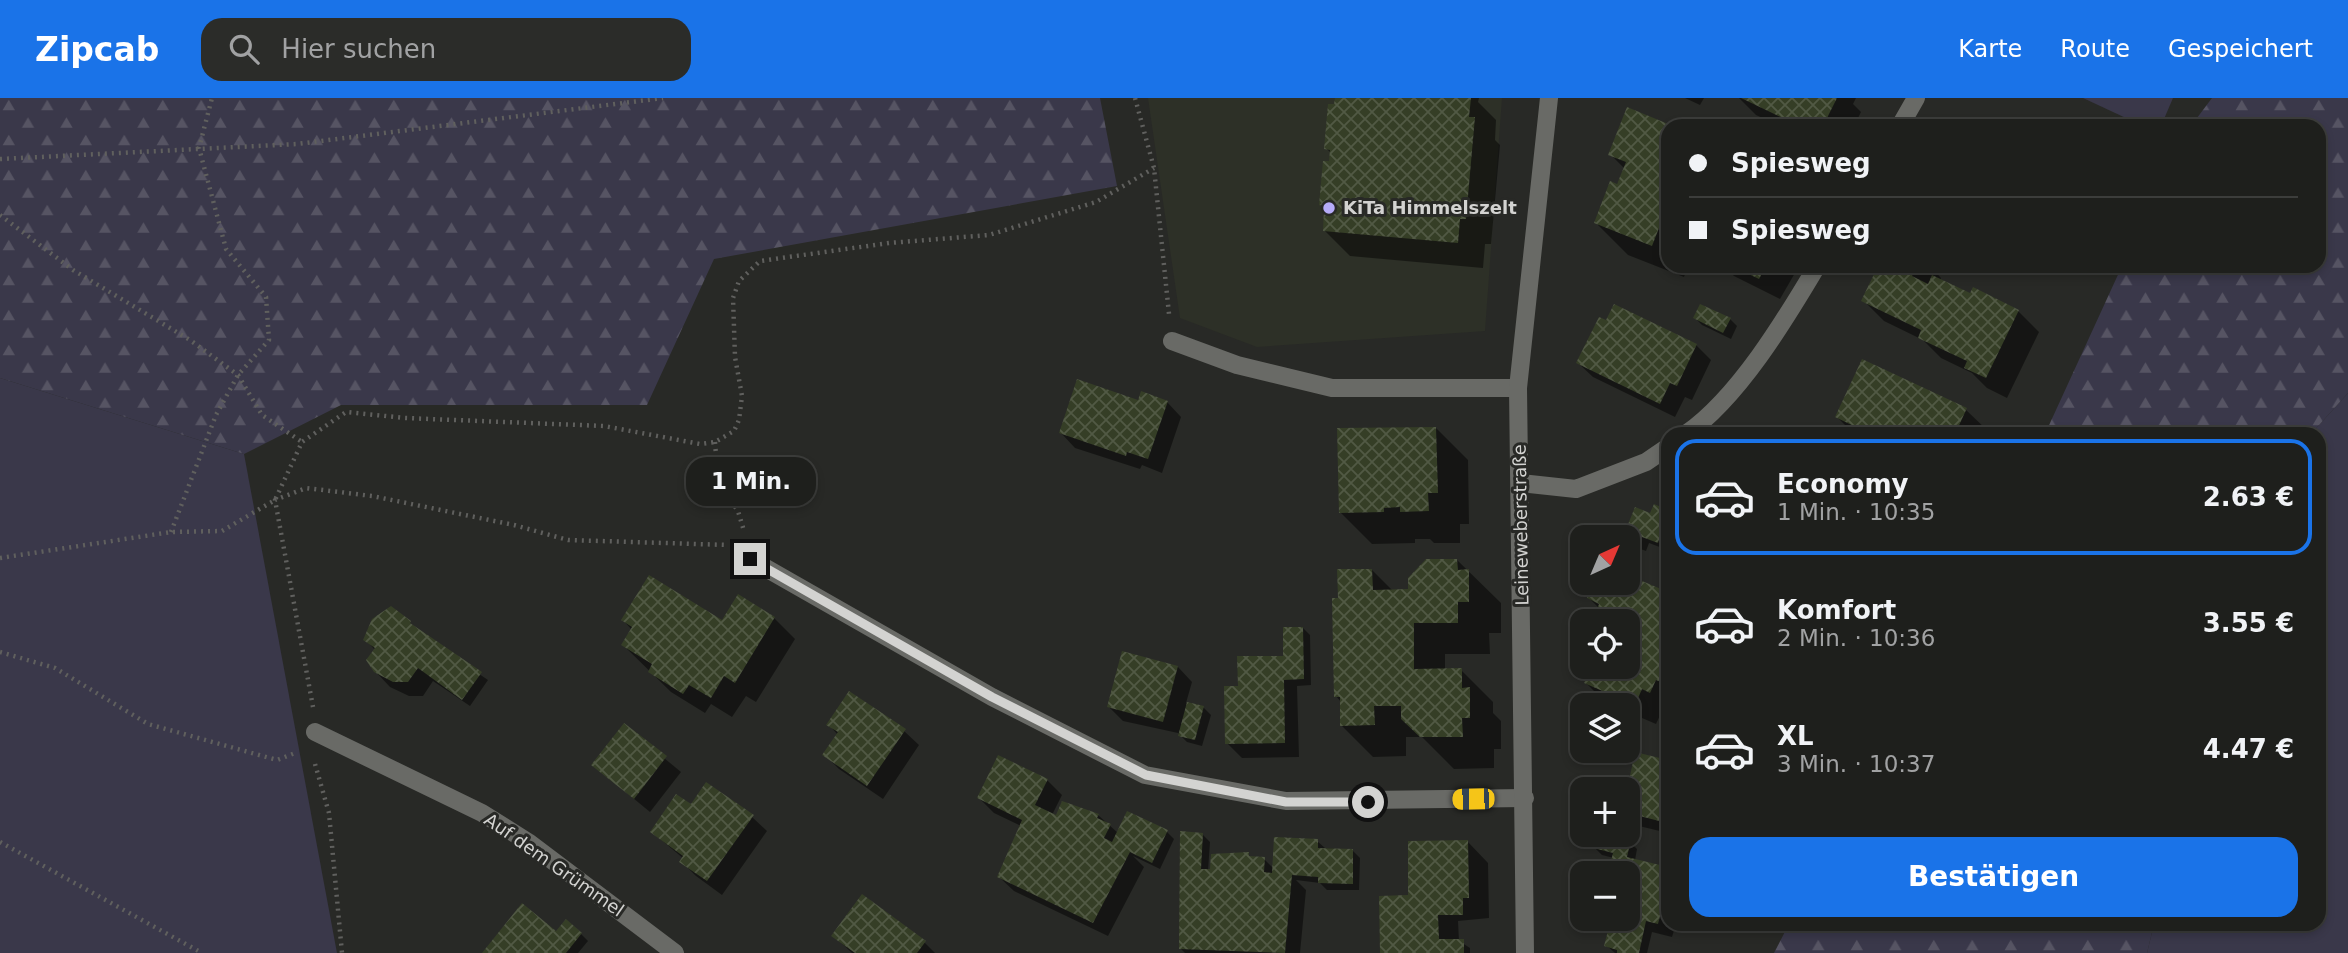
<!DOCTYPE html>
<html lang="de">
<head>
<meta charset="utf-8">
<style>
  :root { --surface:#1e1f1c; --page:#2b2c29; --text:#f1f3f6; --muted:#a1a2a3; --line:#3c3d3b; --accent:#1a73e8 }
  body { margin:0; font-family:"DejaVu Sans",sans-serif; background:var(--page); color:var(--text); height:100vh; display:flex; flex-direction:column; font-size:26px; white-space:nowrap }
  * { box-sizing:border-box; margin:0 }
  p { font-size:23px; color:var(--muted) }
  .icon { flex:none; width:38px; height:38px; fill:none; stroke:currentColor; stroke-width:2; stroke-linecap:round; stroke-linejoin:round }
  .map { position:relative; flex:1; overflow:hidden }
  .side { position:absolute; left:1661px; top:329px; width:665px; height:504px; display:flex; flex-direction:column; background:var(--surface); border-radius:21px; box-shadow:0 4px 10px #0003,0 0 0 2px var(--line) }
  .side>* { flex:none }
  .banner { position:absolute; left:1661px; top:21px; width:665px; height:154px; border-radius:21px; box-shadow:0 4px 10px #0003,0 0 0 2px var(--line); display:grid; align-content:center; height:154px; padding:0 28px; background:var(--surface) }
  .needle { width:46px; rotate:44deg }
  .tools { position:absolute; left:1570px; top:427px; display:grid; gap:14px }
  .tools a { display:grid; place-items:center; width:70px; height:70px; border-radius:14px; background:var(--surface); box-shadow:0 4px 10px #0003,0 0 0 2px var(--line); font-size:35px }
  .end { position:absolute; width:32px; height:32px; margin:-16px; border:9px solid #d3d3d1; background:#111; box-shadow:0 0 0 4px #111 }
  .from { border-radius:50% }
  .bubble { position:absolute; height:49px; border-radius:21px; background:var(--surface); box-shadow:0 4px 10px #0003,0 0 0 2px var(--line); font-size:23px; font-weight:700; line-height:49px; text-align:center }
  .car { position:absolute; width:21px; height:42px; margin:-21px -10px; border-radius:9px; box-shadow:0 0 5px 2px #0007; background:linear-gradient(#f5c518 24%,#345 0 40%,#f5c518 0 76%,#345 0 86%,#f5c518 0) }
  .banner b { display:flex; align-items:center; gap:24px; height:66px; font-size:26px }
  .banner b+b { border-top:2px solid var(--line) }
  .banner i { width:18px; height:18px; background:var(--text) }
  ul { padding:12px 0 0; list-style:none }
  li { display:flex; align-items:center; gap:21px; height:116px; margin:0 14px 10px; padding:0 14px; border:4px solid transparent; border-radius:21px }
  li div { flex:1 }
  li b { display:block; font-size:26px }
  li em { font-style:normal; font-weight:700 }
  li.selected { border-color:var(--accent) }
  li>.icon { width:63px; height:63px; stroke-width:1.5 }
  .button { display:flex; gap:14px; margin-top:auto; padding:14px 28px }
  .button a { flex:1; height:80px; border-radius:21px; background:var(--accent); color:#fff; font-size:28px; font-weight:700; line-height:80px; text-align:center }
  header { display:flex; align-items:center; gap:42px; box-sizing:border-box; height:98px; padding:0 35px; background:var(--accent); color:#fff }
  header strong { font-size:33px }
  nav { display:flex; gap:38px; margin-inline-start:auto; font-size:24px }
  .search { width:490px; height:63px; background:var(--page); display:flex; align-items:center; gap:18px; box-sizing:border-box; padding:0 24px; border-radius:21px; color:var(--muted); font-size:26px }
  .map>svg:first-child { display:block }
  .built { fill:#2d3027 }
  .grass { fill:#3a384a }
  .forest { fill:url(#forest-firs) }
  .shadow { fill:#0007 }
  .building { fill:url(#building-cross-hatch) }
  .lines { fill:none; stroke-linecap:round; stroke-linejoin:round }
  .path { stroke:#60605e; stroke-width:4.5; stroke-dasharray:2 5; stroke-linecap:butt }
  .minor { stroke:#696a66; stroke-width:18 }
  .route { stroke:#d3d3d1; stroke-width:9 }
  .poi-dot { fill:#b6acf8; stroke:#282926; stroke-width:2.5 }
  .labels { text-anchor:middle; stroke-width:6; stroke-linejoin:round; paint-order:stroke }
  .poi-label { font-size:18px; font-weight:bold; fill:#d3d3d1; stroke:#282926; text-anchor:start }
  .street-label { font-size:18px; fill:#d3d3d1; stroke:#282926 }
</style>
</head>
<body>
<header>
<strong>Zipcab</strong>
<div class="search"><svg class="icon" aria-label="search" viewBox="0 0 24 24"><circle cx="10" cy="10" r="6"/><path d="M15 15l6 6"/></svg>Hier suchen</div>
<nav><a>Karte</a><a>Route</a><a>Gespeichert</a></nav>
</header>
<div class="map">
<svg width="2348" height="855" viewBox="0 0 2348 855">
  <defs>
    <pattern id="forest-firs" width="22" height="20" patternUnits="userSpaceOnUse" patternTransform="scale(1.75)"><rect width="22" height="20" fill="#3a384a"/><path d="M5 1l3.5 6h-7zM16 11l3.5 6h-7z" fill="#565463"/></pattern>
    <pattern id="building-cross-hatch" width="8" height="8" patternUnits="userSpaceOnUse" patternTransform="scale(1.75)"><rect width="8" height="8" fill="#353e26"/><path d="M0 0l8 8M0 8l8-8" fill="none" stroke="#515944"/></pattern>
  </defs>
  <rect width="100%" height="100%" fill="#282926"/>
  <!-- built -->
  <path class="built" d="M1148,0H1502L1485,233L1257,249L1180,220Z"/>
  <!-- grass -->
  <g class="grass">
    <path d="M2083,0H2173L2161,28H2143Z"/>
    <path d="M0,280L244,356L337,855H0Z"/>
    <path d="M2348,295V855H2147L2154,826H2319V336H2311Z"/>
  </g>
  <!-- forest -->
  <g class="forest">
    <path d="M0,0H1100L1117,88L714,161L647,307H341L244,356L0,280Z"/>
    <path d="M2212,0H2348V295L2311,336H2045L2122,168H2319V28H2191Z"/>
    <path d="M1789,826H2154L2147,855H1774Z"/>
  </g>
  <!-- shadow -->
  <g class="shadow">
    <path d="M1337,0H1479L1478,4L1496,22L1495,42L1500,47L1491,146H1485L1483,170L1350,158L1324,132L1326,112L1320,107L1330,65L1331,55L1326,50Z"/>
    <path d="M1685,0H1704L1700,7Z"/>
    <path d="M1739,0H1856L1853,6L1861,14L1854,28H1780L1756,17Z"/>
    <path d="M1628,12L1669,28L1668,168H1688L1684,179L1628,157L1596,125L1625,71L1611,57Z"/>
    <path d="M1723,168H1799L1780,201L1734,178Z"/>
    <path d="M1880,168H1930L1941,180L1940,183L1971,198L2018,213L2039,234L2007,300L1987,290L1972,275L1941,260L1923,242L1884,223L1863,202Z"/>
    <path d="M1695,220L1730,221L1737,228L1731,241L1702,227Z"/>
    <path d="M1696,247L1711,262L1692,302L1685,299L1675,319L1593,279L1578,265Z"/>
    <path d="M1863,264L1966,312L1987,332L1986,336H1854L1837,319Z"/>
    <path d="M1167,304L1181,319L1162,375L1142,367L1140,371L1075,350L1061,335L1139,305Z"/>
    <path d="M1436,330L1468,362L1469,426H1460V445H1434L1430,441H1415V445L1372,446L1340,414Z"/>
    <path d="M1655,409L1668,414V443L1665,451L1649,445L1646,453L1632,448L1628,439L1651,417Z"/>
    <path d="M1457,462L1501,505V535H1489L1490,556H1445V572H1461L1493,604V615L1501,623V651H1494V670L1454,671L1422,639H1406V658L1373,659L1341,627V604L1336,598L1339,502L1372,472L1393,493H1410Z"/>
    <path d="M1628,479L1668,496V613L1663,611L1656,626L1628,614V607L1607,606L1586,585L1593,569H1628V523H1597L1599,510L1589,500L1595,485H1628Z"/>
    <path d="M774,520L795,541L756,604L746,598L732,619L711,606L705,615L671,594L623,547L632,532L623,522L723,524Z"/>
    <path d="M373,522L448,555L488,582L470,608L433,583L423,598H409L390,589L375,573V552L365,541Z"/>
    <path d="M1303,530L1310,537L1311,587L1297,588L1299,659L1242,660L1227,645L1239,590L1285,559Z"/>
    <path d="M1178,569L1192,584L1186,605L1204,610L1211,617L1202,648L1187,644L1178,635L1123,623L1109,609Z"/>
    <path d="M624,627L681,674L650,714L593,667Z"/>
    <path d="M829,627L904,633L919,647L883,701L839,671L825,657L838,637Z"/>
    <path d="M998,660L1047,682L1062,697L1052,717H1098L1118,735L1167,734L1174,741L1160,771L1133,758L1144,769L1108,838L1014,793L999,779L1021,728L994,715L979,700Z"/>
    <path d="M1668,664V735L1639,728L1628,717V691H1624L1626,679Z"/>
    <path d="M691,709L752,719L767,733L722,797L696,778L682,764L684,761L652,734Z"/>
    <path d="M1203,737L1210,744L1208,773L1264,761L1274,771L1317,743L1325,750L1352,752L1360,760L1359,792H1327L1320,785L1296,782L1306,792L1300,855H1185L1181,851Z"/>
    <path d="M1599,737L1630,744L1637,751L1635,762L1668,771V826H1676L1672,839L1652,834L1647,855H1615L1606,847L1612,821H1628V775H1610L1614,760L1602,757L1595,750Z"/>
    <path d="M1468,744L1488,765L1489,820L1458,823L1459,843L1470,850V855H1382L1410,799Z"/>
    <path d="M557,836H581L588,843L578,855H485Z"/>
    <path d="M834,838L925,845L935,855H852Z"/>
  </g>
  <!-- building -->
  <g class="building">
    <path d="M1335,0H1471L1469,19H1475L1471,64L1466,121H1460L1458,145L1323,133L1324,108L1319,107L1323,63H1329L1330,52L1324,51L1328,6H1334Z"/>
    <path d="M1741,0H1837L1823,28H1799Z"/>
    <path d="M1627,9L1673,28H1668V107L1652,148L1594,125L1610,83L1617,86L1626,64L1608,57Z"/>
    <path d="M1732,168H1766L1759,181Z"/>
    <path d="M1878,168H1916L1912,178L1928,186L1932,177L1970,195L1973,189L2019,212L1986,280L1964,270L1967,263L1918,240L1921,232L1861,203Z"/>
    <path d="M1614,206L1697,246L1677,288L1670,285L1660,306L1576,265L1599,219L1606,222Z"/>
    <path d="M1700,206L1731,220L1723,235L1693,220Z"/>
    <path d="M1862,261L1967,310L1955,336H1857L1860,331L1835,319Z"/>
    <path d="M1077,281L1138,302L1141,293L1168,303L1148,361L1127,354L1126,358L1059,335Z"/>
    <path d="M1436,329L1438,395H1428L1429,413L1400,414V409L1384,410V414L1339,415L1337,330Z"/>
    <path d="M1654,406L1668,412L1658,445L1642,439L1639,447L1623,439L1635,409L1650,415Z"/>
    <path d="M1426,461H1457L1458,472L1469,471V504H1458V525H1414V571L1462,570V590L1470,589V620H1462L1463,639H1420L1401,621V608H1374L1375,627L1340,628V599H1334L1332,500H1338L1337,471H1372L1373,492L1408,491V480Z"/>
    <path d="M649,477L722,522L738,496L775,519L735,585L724,578L711,600L689,587L683,596L648,574L652,566L621,547L632,529L621,522Z"/>
    <path d="M1628,477L1668,494V587L1656,582L1650,595L1642,591L1635,607L1584,585L1591,569H1628V523L1593,522L1599,506L1587,500L1594,485H1628Z"/>
    <path d="M391,508L411,523L410,525L482,574L462,602L418,570L408,584H393L374,574L366,562L375,550L363,542L372,521Z"/>
    <path d="M1283,529H1303L1304,581L1284,582L1285,645L1225,646L1224,588H1238L1237,558H1283Z"/>
    <path d="M1122,553L1178,568L1163,624L1107,609Z"/>
    <path d="M849,593L906,631L867,688L822,657L838,634L826,627Z"/>
    <path d="M1187,604L1204,608L1195,642L1178,638Z"/>
    <path d="M624,625L667,658L634,701L591,667Z"/>
    <path d="M1635,654L1668,662V731L1662,730L1663,724L1628,715V691H1622L1625,677L1630,678Z"/>
    <path d="M998,657L1048,681L1035,707L1056,717L1062,703L1099,716L1097,720L1111,726L1104,740L1112,744L1127,713L1168,732L1152,765L1130,754L1093,825L997,779L1022,722L977,700Z"/>
    <path d="M706,684L754,717L707,783L679,764L683,758L650,734L676,696L691,706Z"/>
    <path d="M1180,733L1203,735L1201,771H1210L1211,756L1249,754V758L1265,759L1264,774L1272,775L1274,739L1318,741V750L1353,751V786L1318,785V779L1292,777L1285,855L1179,851Z"/>
    <path d="M1597,737L1631,742L1627,759L1668,769V786L1658,826L1646,823L1639,855H1617V852L1604,848L1611,821H1628V775H1608L1613,755L1593,750Z"/>
    <path d="M1468,742L1469,800H1463V817H1438L1439,841H1464V855H1380L1379,798L1408,797V743Z"/>
    <path d="M862,796L926,843L917,855H855L831,838Z"/>
    <path d="M522,805L556,833L566,821L582,835L566,855H482Z"/>
  </g>
  <g class="lines">
    <!-- path -->
    <g class="path">
      <path d="M1135,0L1154,70L1169,216"/>
      <path d="M0,61L297,46L663,0"/>
      <path d="M0,117L73,172L190,242L238,277L262,317L302,344"/>
      <path d="M715,344L718,384L738,413L744,433"/>
      <path d="M171,434L216,317L238,277L269,242L266,199L226,151L199,50L212,0"/>
      <path d="M0,460L171,434L222,433L275,402L302,344L346,314L405,320L604,328L700,346L715,344L734,333L739,322L742,298L735,259L733,200L739,183L760,163L889,145L989,137L1096,104L1154,70"/>
      <path d="M0,554L55,570L148,626L277,662L295,655"/>
      <path d="M313,609L275,402L306,390L372,398L514,427L568,442L728,447"/>
      <path d="M315,666L329,715L342,855"/>
      <path d="M0,744L202,855"/>
    </g>
    <!-- minor -->
    <g class="minor">
      <path d="M1900,28L1916,0"/>
      <path d="M1172,243L1237,267L1332,290H1518"/>
      <path d="M1686,336C1738,300 1785,222 1817,168"/>
      <path d="M1521,385L1576,391L1646,364L1668,349"/>
      <path d="M750,461L992,599L1145,677L1286,703L1525,700"/>
      <path d="M315,634L482,715L528,744L675,855"/>
      <path d="M1525,855L1518,290L1549,0"/>
    </g>
  </g>
  <g class="lines">
    <!-- route -->
    <path class="route" d="M750,461L992,599L1146,677L1286,704H1368"/>
  </g>
  <!-- markers -->
  <circle class="poi-dot" cx="1329" cy="110" r="7"/>
  <g class="labels">
    <!-- poi labels -->
    <g class="poi-label">
      <text x="1343" y="116">KiTa Himmelszelt</text>
    </g>
    <!-- street labels -->
    <g class="street-label">
      <text transform="translate(1521 427) rotate(-91)" y="6">Leineweberstraße</text>
      <text transform="translate(554 767) rotate(35)" y="6">Auf dem Grümmel</text>
    </g>
  </g>
</svg>
<div class="tools">
<a><svg class="needle" viewBox="-14 -14 28 28"><path d="M0-13l5 13h-10z" fill="#e53935"/><path d="M0 13l5-13h-10z" fill="#a1a2a3"/></svg></a>
<a><svg class="icon" aria-label="locate" viewBox="0 0 24 24"><circle cx="12" cy="12" r="6"/><path d="M12 2v4M12 18v4M2 12h4M18 12h4"/></svg></a>
<a><svg class="icon" aria-label="layers" viewBox="0 0 24 24"><path d="M12 4l9 5-9 5-9-5zM3 14l9 5 9-5"/></svg></a>
<a>+</a>
<a>−</a>
</div>
<i class="end from" style="left:1368px;top:704px"></i>
<i class="end" style="left:750px;top:461px"></i>
<div class="bubble" style="left:686px;top:359px;width:130px">1 Min.</div>
<i class="car" style="left:1473px;top:701px;rotate:269deg"></i>
<div class="banner">
<b><i class="from"></i>Spiesweg</b>
<b><i></i>Spiesweg</b>
</div>
<section class="side">
<ul>
<li class="selected"><svg class="icon" aria-label="car" viewBox="0 0 24 24"><path d="M5 17H2v-5l4-1 3-4h7l3 4 3 1v5h-3M9 17h6M6 11h13"/><circle cx="7" cy="17" r="2"/><circle cx="17" cy="17" r="2"/></svg><div><b>Economy</b><p>1 Min. · 10:35</p></div><em>2.63 €</em></li>
<li><svg class="icon" aria-label="car" viewBox="0 0 24 24"><path d="M5 17H2v-5l4-1 3-4h7l3 4 3 1v5h-3M9 17h6M6 11h13"/><circle cx="7" cy="17" r="2"/><circle cx="17" cy="17" r="2"/></svg><div><b>Komfort</b><p>2 Min. · 10:36</p></div><em>3.55 €</em></li>
<li><svg class="icon" aria-label="car" viewBox="0 0 24 24"><path d="M5 17H2v-5l4-1 3-4h7l3 4 3 1v5h-3M9 17h6M6 11h13"/><circle cx="7" cy="17" r="2"/><circle cx="17" cy="17" r="2"/></svg><div><b>XL</b><p>3 Min. · 10:37</p></div><em>4.47 €</em></li>
</ul>
<div class="button"><a>Bestätigen</a></div>
</section>
</div>
</body>
</html>
